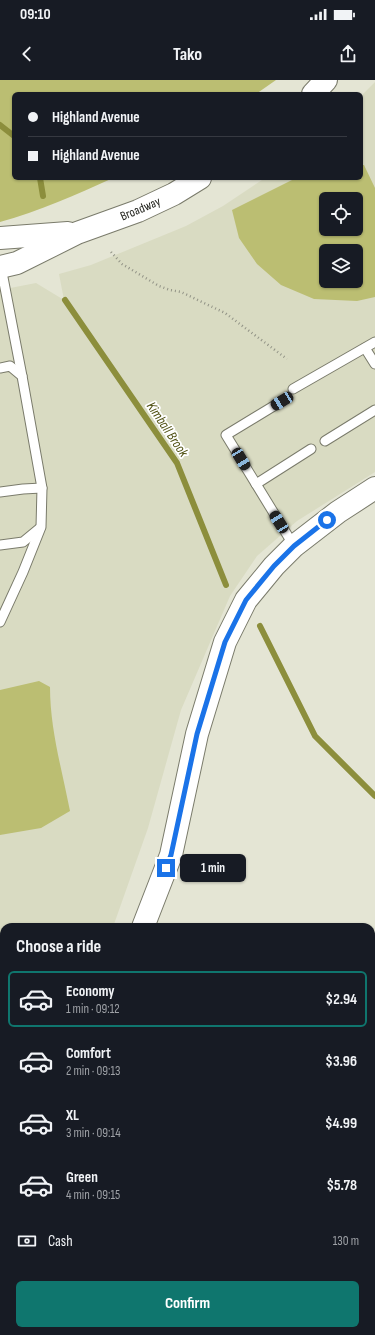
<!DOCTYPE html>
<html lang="en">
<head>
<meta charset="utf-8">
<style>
  :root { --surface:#171b24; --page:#242831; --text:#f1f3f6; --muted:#9ea1a6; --line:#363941; --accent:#0f766e }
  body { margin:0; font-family:"Sofia Sans Condensed",sans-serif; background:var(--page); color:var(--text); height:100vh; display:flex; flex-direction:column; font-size:15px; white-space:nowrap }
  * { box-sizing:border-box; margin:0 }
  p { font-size:13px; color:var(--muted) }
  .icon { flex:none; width:22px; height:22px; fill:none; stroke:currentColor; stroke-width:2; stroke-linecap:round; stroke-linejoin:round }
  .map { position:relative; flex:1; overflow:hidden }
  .panel { position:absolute; left:0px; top:843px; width:375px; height:412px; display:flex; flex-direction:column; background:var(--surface); border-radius:12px 12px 0 0; box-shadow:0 1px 3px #0004 }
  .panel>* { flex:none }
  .guide { position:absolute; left:12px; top:12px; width:351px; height:88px; border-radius:6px; box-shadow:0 1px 3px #0004; display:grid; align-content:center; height:88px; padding:0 16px; background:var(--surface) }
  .fabs { position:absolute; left:319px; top:112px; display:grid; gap:8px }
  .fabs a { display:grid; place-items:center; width:44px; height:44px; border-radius:6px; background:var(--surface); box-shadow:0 1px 3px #0004; font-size:20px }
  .end { position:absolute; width:18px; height:18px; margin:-9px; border:5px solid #1a73e8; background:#fff; box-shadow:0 0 0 2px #fff }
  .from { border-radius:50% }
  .bubble { position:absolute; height:28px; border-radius:6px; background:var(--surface); box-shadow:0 1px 3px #0004; font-size:13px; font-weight:700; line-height:28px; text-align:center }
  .car { position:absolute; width:12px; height:24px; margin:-12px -6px; border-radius:5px; box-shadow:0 0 3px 1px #0007; background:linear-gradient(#222 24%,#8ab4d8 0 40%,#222 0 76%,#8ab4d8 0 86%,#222 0) }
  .guide b { display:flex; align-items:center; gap:14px; height:38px; font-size:15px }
  .guide b+b { border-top:1px solid var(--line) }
  .guide i { width:10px; height:10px; background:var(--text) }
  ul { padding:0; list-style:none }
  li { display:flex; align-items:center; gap:12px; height:56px; margin:0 8px 6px; padding:0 8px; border:2px solid transparent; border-radius:6px }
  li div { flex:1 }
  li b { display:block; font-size:15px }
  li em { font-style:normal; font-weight:700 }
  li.current { border-color:var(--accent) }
  li>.icon { width:36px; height:36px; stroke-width:1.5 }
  h2 { padding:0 16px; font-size:18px; line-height:48px }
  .pay { display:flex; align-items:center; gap:10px; height:44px; padding:0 16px; font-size:15px }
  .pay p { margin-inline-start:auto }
  .primary-button { display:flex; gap:8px; margin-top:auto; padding:8px 16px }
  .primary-button a { flex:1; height:46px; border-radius:6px; background:var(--accent); color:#fff; font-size:16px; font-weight:700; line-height:46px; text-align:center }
  .status { display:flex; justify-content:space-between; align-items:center; height:28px; padding:0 20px; background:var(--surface); direction:ltr }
  .status svg { height:11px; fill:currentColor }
  header { display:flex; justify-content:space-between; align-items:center; height:52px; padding:0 16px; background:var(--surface); font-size:18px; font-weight:700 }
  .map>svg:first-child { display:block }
  .built { fill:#d9dbc2; fill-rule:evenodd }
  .green { fill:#bbbe72; fill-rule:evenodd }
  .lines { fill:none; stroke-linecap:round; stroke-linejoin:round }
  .stream { stroke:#8c8e3c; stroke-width:6 }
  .service-casing { stroke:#7a7b6b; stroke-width:11 }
  .tertiary-casing { stroke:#7a7b6b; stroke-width:24 }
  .secondary-casing { stroke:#7a7b6b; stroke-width:24 }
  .path { stroke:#929386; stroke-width:2.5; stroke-dasharray:1 3; stroke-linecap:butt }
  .service { stroke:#fff; stroke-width:9 }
  .tertiary { stroke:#fff; stroke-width:22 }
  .secondary { stroke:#fff; stroke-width:22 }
  .route { stroke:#1a73e8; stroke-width:5 }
  .labels { text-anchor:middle; stroke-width:3.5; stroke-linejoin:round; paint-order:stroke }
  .street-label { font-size:13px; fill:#1a1b15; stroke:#fff }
  .water-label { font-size:14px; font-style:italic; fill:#505113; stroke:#fff }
</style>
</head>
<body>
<div class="status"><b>09:10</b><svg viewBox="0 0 49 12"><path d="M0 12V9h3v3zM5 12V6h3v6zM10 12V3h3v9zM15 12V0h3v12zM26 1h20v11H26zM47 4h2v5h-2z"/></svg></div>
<header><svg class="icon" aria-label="back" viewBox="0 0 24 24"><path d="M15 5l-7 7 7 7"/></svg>Tako<svg class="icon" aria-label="share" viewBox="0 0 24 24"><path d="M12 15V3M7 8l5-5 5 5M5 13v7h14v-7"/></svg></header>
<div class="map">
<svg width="375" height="1255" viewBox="0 0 375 1255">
  <rect width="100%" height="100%" fill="#e4e5d4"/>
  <!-- built -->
  <path class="built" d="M375,2V392L297,441L257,476L230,516L181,630L148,748L113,847H4V967L0,970V210L36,203L64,220L59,194L91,185L186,146L223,126L265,98H361V16ZM326,119H356V149H326ZM326,171H356V201H326Z"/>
  <!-- green -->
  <g class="green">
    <path d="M0,0H276L256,14H14V98H113C76,115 39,131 0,142Z"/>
    <path d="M361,85H364L375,108V217L357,221L314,219L281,205L257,184L239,158L232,130L296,98H361ZM326,119H356V149H326ZM326,171H356V201H326Z"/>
    <path d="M39,601L50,607C50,649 62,690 70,731L41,748L0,755V610Z"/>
  </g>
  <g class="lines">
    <!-- stream -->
    <g class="stream">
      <path d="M0,45L14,56"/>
      <path d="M40,98L43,116"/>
      <path d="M65,220L177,383L226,505"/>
      <path d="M260,546L315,656L375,716"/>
      <path d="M371,1073L375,1071"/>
      <path d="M10,1255L14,1251"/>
    </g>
    <defs>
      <g id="service">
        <path d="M1,187L22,296"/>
        <path d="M365,268L375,284"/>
        <path d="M0,288L10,286L22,296L42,408L41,447L23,492L0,542"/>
        <path d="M293,309L375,262"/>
        <path d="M282,321L226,355L294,466"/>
        <path d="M325,361L375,330"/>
        <path d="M256,404L311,369"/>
        <path d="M0,412L23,409L42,408"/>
        <path d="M0,465L23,462L40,448"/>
      </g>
      <g id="tertiary">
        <path d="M143,847L171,775L197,654L225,562L246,520L274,486L294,466L338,432L375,408"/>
        <path d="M0,1012L4,1009"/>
      </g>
      <g id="secondary">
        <path d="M313,14L326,0"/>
        <path d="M0,158L68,153"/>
        <path d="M0,187L17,183L77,153L138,131L174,114L200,98"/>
      </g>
    </defs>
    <!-- service casing -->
    <use href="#service" class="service-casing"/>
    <!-- tertiary casing -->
    <use href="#tertiary" class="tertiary-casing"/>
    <!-- secondary casing -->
    <use href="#secondary" class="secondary-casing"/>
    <!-- path -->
    <path class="path" d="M111,172L122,184L159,206L170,210L181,212L225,233L287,279"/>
    <!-- service -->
    <use href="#service" class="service"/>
    <!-- tertiary -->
    <use href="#tertiary" class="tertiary"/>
    <!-- secondary -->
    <use href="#secondary" class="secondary"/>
  </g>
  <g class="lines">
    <!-- route -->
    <path class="route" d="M166,788L171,775L197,654L225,562L246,520L274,486L294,466L327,440"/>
  </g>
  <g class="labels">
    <!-- street labels -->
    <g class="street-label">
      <text transform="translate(140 128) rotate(-23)" y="5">Broadway</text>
    </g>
    <!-- water labels -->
    <g class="water-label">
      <text transform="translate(168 349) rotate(56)" y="5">Kimball Brook</text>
    </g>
  </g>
</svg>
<div class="fabs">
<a><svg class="icon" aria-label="locate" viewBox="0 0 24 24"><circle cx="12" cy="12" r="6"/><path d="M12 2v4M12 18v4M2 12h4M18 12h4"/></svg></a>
<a><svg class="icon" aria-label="layers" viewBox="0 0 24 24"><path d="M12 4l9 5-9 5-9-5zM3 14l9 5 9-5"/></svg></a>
</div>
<i class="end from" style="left:327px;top:440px"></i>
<i class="end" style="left:166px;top:788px"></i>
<div class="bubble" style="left:180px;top:774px;width:66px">1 min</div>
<i class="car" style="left:282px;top:321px;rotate:239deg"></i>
<i class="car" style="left:241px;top:379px;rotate:149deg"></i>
<i class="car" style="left:279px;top:442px;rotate:328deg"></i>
<div class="guide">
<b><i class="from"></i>Highland Avenue</b>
<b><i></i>Highland Avenue</b>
</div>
<section class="panel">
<h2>Choose a ride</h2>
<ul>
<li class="current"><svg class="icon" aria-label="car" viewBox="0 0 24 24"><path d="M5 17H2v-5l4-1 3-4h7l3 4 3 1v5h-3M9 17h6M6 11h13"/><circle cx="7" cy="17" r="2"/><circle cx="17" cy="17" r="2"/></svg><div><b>Economy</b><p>1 min · 09:12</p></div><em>$2.94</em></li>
<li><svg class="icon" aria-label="car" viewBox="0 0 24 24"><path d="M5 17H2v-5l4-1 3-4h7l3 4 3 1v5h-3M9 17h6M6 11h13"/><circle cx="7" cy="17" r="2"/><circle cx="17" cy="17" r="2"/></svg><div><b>Comfort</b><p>2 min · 09:13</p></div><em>$3.96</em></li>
<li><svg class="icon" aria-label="car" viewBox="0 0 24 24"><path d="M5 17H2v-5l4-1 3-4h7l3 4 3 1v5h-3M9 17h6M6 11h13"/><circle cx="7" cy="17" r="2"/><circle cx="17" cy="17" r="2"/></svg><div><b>XL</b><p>3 min · 09:14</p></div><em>$4.99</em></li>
<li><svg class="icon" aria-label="car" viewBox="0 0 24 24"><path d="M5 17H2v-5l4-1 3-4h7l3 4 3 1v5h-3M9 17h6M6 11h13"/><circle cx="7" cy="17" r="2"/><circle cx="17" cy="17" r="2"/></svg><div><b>Green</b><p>4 min · 09:15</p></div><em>$5.78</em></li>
</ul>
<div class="pay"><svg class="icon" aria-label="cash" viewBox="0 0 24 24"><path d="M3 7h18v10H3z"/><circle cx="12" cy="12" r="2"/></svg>Cash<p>130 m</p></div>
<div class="primary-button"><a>Confirm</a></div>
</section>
</div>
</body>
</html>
